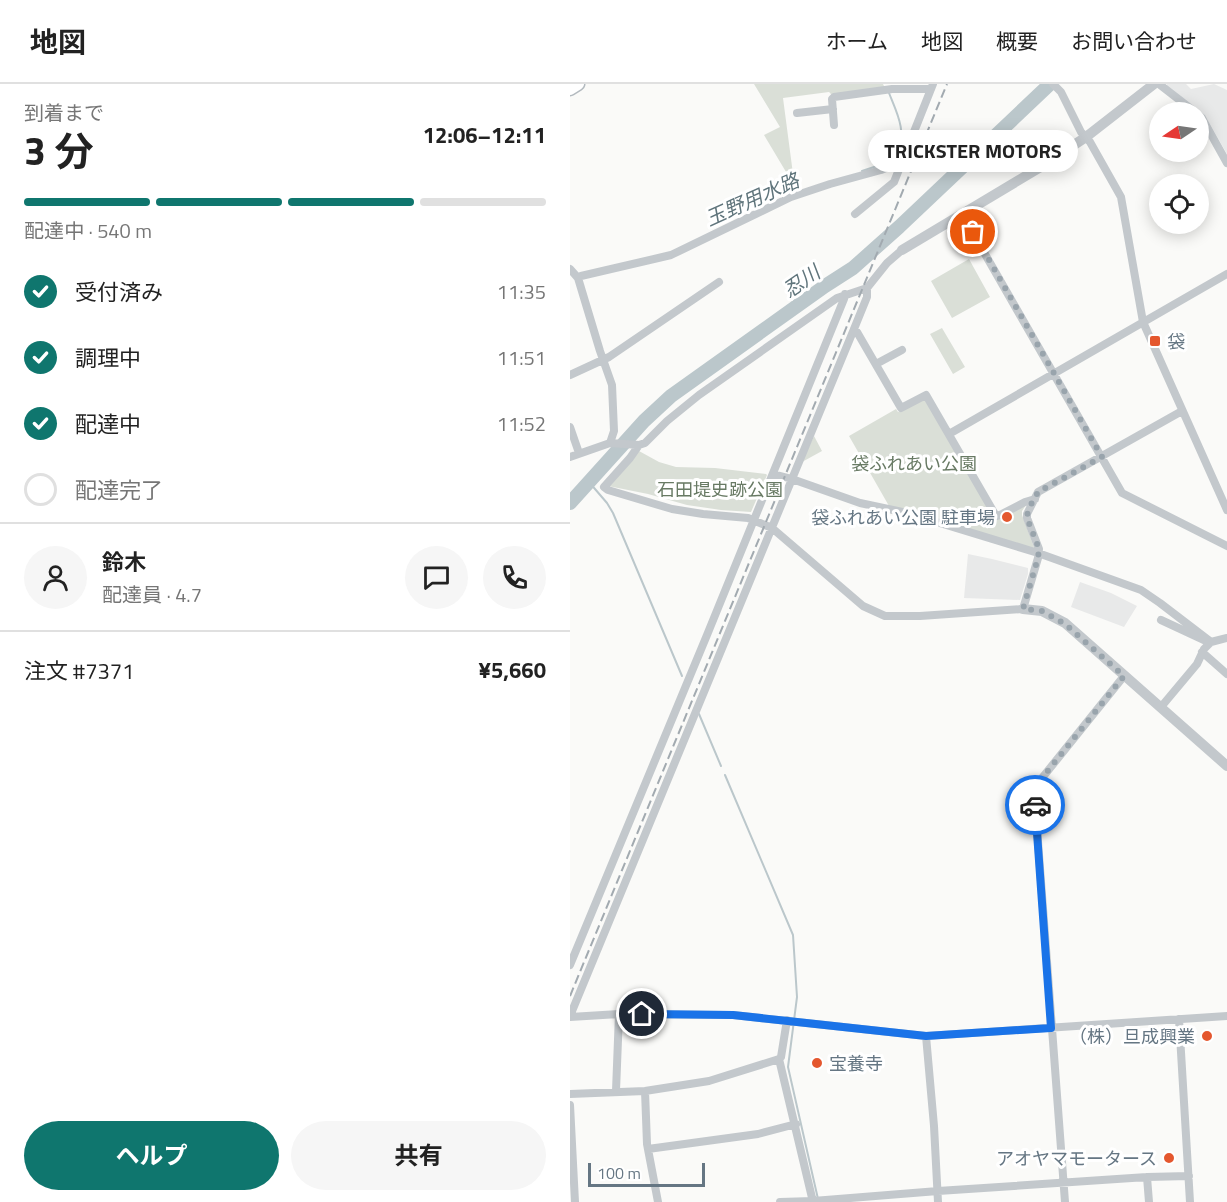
<!DOCTYPE html>
<html lang="ja">
<head>
<meta charset="utf-8">
<style>
  body { margin:0; font-family:"Titillium Web","Noto Sans JP",sans-serif; background:#f6f6f6; color:#222; height:100vh; display:flex; flex-direction:column; font-size:22px; white-space:nowrap }
  * { box-sizing:border-box; margin:0 }
  p { font-size:20px; color:#767676 }
  .icon { flex:none; width:33px; height:33px; fill:none; stroke:currentColor; stroke-width:2; stroke-linecap:round; stroke-linejoin:round }
  .map { position:relative; flex:1; overflow:hidden }
  .drawer { display:flex; flex-direction:column; background:#fff; width:570px }
  .drawer>* { flex:none }
  .needle { width:39px; rotate:257deg }
  .fabs { position:absolute; left:579px; top:18px; display:grid; gap:12px }
  .fabs a { display:grid; place-items:center; width:60px; height:60px; border-radius:50%; background:#fff; box-shadow:0 3px 15px #0003; font-size:30px }
  .scale { position:absolute; left:18px; bottom:15px; width:117px; box-sizing:border-box; padding-left:6px; border:3px solid #657683; border-top:0; font-size:16px; line-height:21px; white-space:nowrap; color:#657683; -webkit-text-stroke:4px #fff; paint-order:stroke }
  .pin { position:absolute; display:grid; place-items:center; width:51px; height:51px; color:#fff; margin:-26px; border:3px solid #fff; border-radius:50%; box-shadow:0 2px 6px #0007 }
  .courier { position:absolute; display:grid; place-items:center; width:60px; height:60px; margin:-30px; border:4px solid #1a73e8; border-radius:50%; background:#fff; color:#222; box-shadow:0 2px 8px #0007 }
  .bubble { position:absolute; height:42px; border-radius:21px; background:#fff; box-shadow:0 3px 15px #0003; font-size:20px; font-weight:700; line-height:42px; text-align:center }
  .headline em { font-style:normal; font-weight:700 }
  .headline div { display:flex; flex-direction:column-reverse }
  .headline { display:flex; align-items:center; justify-content:space-between; height:102px; padding:0 24px }
  h1 { font-size:39px; font-weight:700; line-height:45px }
  .bar { display:grid; grid-template-columns:repeat(4,1fr); gap:9px 6px; align-content:center; height:72px; padding:0 24px }
  .bar i { height:8px; border-radius:4px; background:#e0e0e0 }
  .bar .current { background:#0f766e }
  .bar p { grid-column:span 4 }
  .line { display:flex; align-items:center; gap:15px; padding:0 24px; border-top:2px solid #e0e0e0 }
  .line div { flex:1 }
  .round { display:grid; place-items:center; flex:none; width:63px; height:63px; border-radius:32px; background:#f6f6f6 }
  ol { padding:0 24px; list-style:none }
  li { display:flex; align-items:center; gap:18px; height:66px }
  li p { margin-inline-start:auto }
  li .icon { padding:6px; border-radius:50%; background:#0f766e; color:#fff; stroke-width:4 }
  li:last-child { color:#767676 }
  li i { width:33px; height:33px; border:3px solid #e0e0e0; border-radius:50% }
  .primary-button { display:flex; gap:12px; margin-top:auto; padding:12px 24px }
  .primary-button a { flex:1; height:69px; border-radius:36px; background:#0f766e; color:#fff; font-size:24px; font-weight:700; line-height:69px; text-align:center }
  .primary-button a+a { background:#f6f6f6; color:#222 }
  header { display:flex; align-items:center; gap:36px; box-sizing:border-box; height:84px; padding:0 30px; background:#fff; border-bottom:2px solid #e0e0e0 }
  header strong { font-size:28px }
  nav { display:flex; gap:33px; margin-inline-start:auto; font-size:21px }
  main { display:flex; flex:1; min-height:0 }
  .map>svg:first-child { display:block }
  .built { fill:#e8e9e9 }
  .green { fill:#dadfd7 }
  .lines { fill:none; stroke-linecap:round; stroke-linejoin:round }
  .stream { stroke:#bbc7cb; stroke-width:2 }
  .river { stroke:#bbc7cb; stroke-width:14 }
  .secondary-casing { stroke:#b3babf; stroke-width:15 }
  .minor { stroke:#c3c8cc; stroke-width:8 }
  .tertiary { stroke:#c3c8cc; stroke-width:10 }
  .secondary { stroke:#fff; stroke-width:12 }
  .rail { stroke:#a2aab0; stroke-width:2; stroke-dasharray:9 4.5; stroke-linecap:butt }
  .done { stroke:#99a4ac; stroke-width:6; stroke-dasharray:0 10.8 }
  .route { stroke:#1a73e8; stroke-width:8 }
  .poi-dot { fill:#e4572e; stroke:#fff; stroke-width:2 }
  .labels { text-anchor:middle; dominant-baseline:central; stroke-width:6; stroke-linejoin:round; paint-order:stroke }
  .poi-label { font-size:18px; fill:#657683; stroke:#fff; text-anchor:end }
  .park-label { font-size:18px; fill:#687a64; stroke:#fff }
  .water-label { font-size:20px; font-style:italic; fill:#60757c; stroke:#fff }
</style>
</head>
<body>
<header>
<strong>地図</strong>
<nav><a>ホーム</a><a>地図</a><a>概要</a><a>お問い合わせ</a></nav>
</header>
<main>
<section class="drawer">
<div class="headline"><div><h1>3 分</h1><p>到着まで</p></div><em>12:06–12:11</em></div>
<div class="bar"><i class="current"></i><i class="current"></i><i class="current"></i><i></i><p>配達中 · 540 m</p></div>
<ol>
<li><svg class="icon" aria-label="check" viewBox="0 0 24 24"><path d="M5 12l5 5 9-10"/></svg>受付済み<p>11:35</p></li>
<li><svg class="icon" aria-label="check" viewBox="0 0 24 24"><path d="M5 12l5 5 9-10"/></svg>調理中<p>11:51</p></li>
<li><svg class="icon" aria-label="check" viewBox="0 0 24 24"><path d="M5 12l5 5 9-10"/></svg>配達中<p>11:52</p></li>
<li><i></i>配達完了</li>
</ol>
<div class="line" style="height:108px"><a class="round"><svg class="icon" aria-label="person" viewBox="0 0 24 24"><circle cx="12" cy="8" r="4"/><path d="M4 21q1-7 8-7t8 7"/></svg></a><div><b>鈴木</b><p>配達員 · 4.7</p></div><a class="round"><svg class="icon" aria-label="chat" viewBox="0 0 24 24"><path d="M4 5h16v11H9l-5 4z"/></svg></a><a class="round"><svg class="icon" aria-label="phone" viewBox="0 0 24 24"><path d="M5 4h4l2 5-3 2q2 4 5 5l2-3 5 2v4C11 20 4 13 5 4z"/></svg></a></div>
<div class="line" style="height:78px"><div>注文 #7371</div><b>¥5,660</b></div>
<div class="primary-button"><a>ヘルプ</a><a>共有</a></div>
</section>
<div class="map">
<svg width="657" height="1118" viewBox="0 0 657 1118">
  <rect width="100%" height="100%" fill="#fafaf8"/>
  <path class="built" d="M597 0H616L621 5 644 0 657 6V70L636 33 597 2Z
    M398 470 422 475 458 484V490L450 516 394 514Z
    M510 498 541 509 567 522 554 543 501 523Z"/>
  <path class="green" d="M184 0H313L315 4 262 11 259 8 213 14 223 90 228 102 225 103 194 51 210 43Z
    M399 175 420 213 382 234 361 197Z
    M372 244 395 283 383 290 360 250Z
    M352 314 356 315 425 436 454 420 456 421 452 427V431L465 466 319 422 279 352 326 325 328 328Z
    M244 352 252 367 232 378Z
    M69 367 89 378 106 383 145 384 196 390 197 391 181 428 151 426 117 421 78 410 38 402Z"/>
  <g class="lines">
    <path class="stream" d="M319 9C327 29 338 49 326 70
      M292 87 316 79
      M19 398 37 419 43 429 112 592
      M129 630 151 682
      M155 691 223 851 227 913 218 983 248 1115"/>
    <path class="river" d="M0 419 74 337 101 312 255 202 283 184 329 143 480 0"/>
    <defs>
      <path id="secondary" d="M0 5 8 0"/>
    </defs>
    <use href="#secondary" class="secondary-casing"/>
    <path class="minor" d="M483 0 491 8 511 48 520 58 551 113 573 238 657 426
      M589 0 625 28
      M227 29 263 25
      M628 31 632 34 657 79
      M264 41 262 15 264 13 322 5H361
      M285 130 324 98 363 0
      M392 130 552 409 657 462
      M332 166 317 179 297 204 267 214 129 311 97 337 75 359 69 361 60 374 34 403 38 406 102 425 133 430 178 434 202 444 293 522 315 532H350L453 525 468 474 469 465 457 434V430L468 408 612 327
      M0 185 8 194 30 267 42 301 44 347 40 359
      M8 194 11 192 101 171 221 113 260 100 311 86 316 84 326 75 332 76
      M284 245 287 248 331 324 356 311 426 432 430 431 455 418 465 415
      M306 280 332 266
      M0 291 39 273 149 198
      M0 343 9 369
      M379 350 657 190
      M0 373 40 359 69 361
      M203 390 222 395 290 419 337 429 468 469 571 506 590 519 641 558
      M591 536 634 556
      M632 568 657 590
      M591 623 627 580 634 565 641 558 657 554
      M0 881 137 551 274 215 275 210
      M0 932 284 245 297 213V204
      M0 933 49 930 163 931 356 952 657 932
      M609 935 620 1118
      M356 952 364 1042 368 1118
      M209 975 243 1118
      M46 1007 49 930
      M75 1007 77 1060 88 1118
      M0 1010 75 1007 139 997 209 975 211 973 217 936
      M0 1021 5 1118
      M78 1065 188 1050 226 1040
      M577 1093 579 1118
      M210 1118 243 1117 368 1107 577 1093 619 1092
      M495 1118 464 704 554 592"/>
    <path class="tertiary" d="M332 166 469 84 516 53 584 0
      M453 525 472 527 495 539 657 682"/>
    <use href="#secondary" class="secondary"/>
    <path class="rail" d="M0 912 377 0"/>
  </g>
  <g class="lines">
    <path class="done" d="M403 148 532 373 468 408C464 416 457 425 457 434L469 465 468 474 453 525 472 527 495 540 554 592 464 704 465 721"/>
    <path class="route" d="M72 930 163 931 356 952 481 944 465 721"/>
  </g>
  <g class="poi-dot">
    <rect x="579" y="251" width="12" height="12" rx="3"/>
    <circle cx="437" cy="433" r="6"/>
    <circle cx="637" cy="952" r="6"/>
    <circle cx="247" cy="979" r="6"/>
    <circle cx="599" cy="1074" r="6"/>
  </g>
  <g class="labels">
    <g class="poi-label">
      <text x="597" y="257" text-anchor="start">袋</text>
      <text x="425" y="433">袋ふれあい公園 駐車場</text>
      <text x="625" y="952">（株）旦成興業</text>
      <text x="259" y="979" text-anchor="start">宝養寺</text>
      <text x="587" y="1074">アオヤマモータース</text>
    </g>
    <g class="park-label">
      <text x="344" y="379">袋ふれあい公園</text>
      <text x="150" y="405">石田堤史跡公園</text>
    </g>
    <g class="water-label">
      <text transform="translate(182 115) rotate(-24)">玉野用水路</text>
      <text transform="translate(231 197) rotate(-35)">忍川</text>
    </g>
  </g>
</svg>
<div class="fabs">
<a><svg class="needle" viewBox="-14 -14 28 28"><path d="M0-13l5 13h-10z" fill="#e53935"/><path d="M0 13l5-13h-10z" fill="#767676"/></svg></a>
<a><svg class="icon" aria-label="locate" viewBox="0 0 24 24"><circle cx="12" cy="12" r="6"/><path d="M12 2v4M12 18v4M2 12h4M18 12h4"/></svg></a>
</div>
<div class="scale">100 m</div>
<div class="pin" style="left:403px;top:148px;background:#ea580c"><svg class="icon" aria-label="bag" viewBox="0 0 24 24"><path d="M5 8h14l-1 12H6zM9 8a3 3 0 0 1 6 0"/></svg></div>
<div class="pin" style="left:72px;top:930px;background:#1f2937"><svg class="icon" aria-label="home" viewBox="0 0 24 24"><path d="M3 11l9-7 9 7M6 9v11h12V9"/></svg></div>
<div class="courier" style="left:465px;top:721px"><svg class="icon" aria-label="car" viewBox="0 0 24 24"><path d="M5 17H2v-5l4-1 3-4h7l3 4 3 1v5h-3M9 17h6M6 11h13"/><circle cx="7" cy="17" r="2"/><circle cx="17" cy="17" r="2"/></svg></div>
<div class="bubble" style="left:298px;top:46px;width:210px">TRICKSTER MOTORS</div>
</div>
</main>
</body>
</html>
